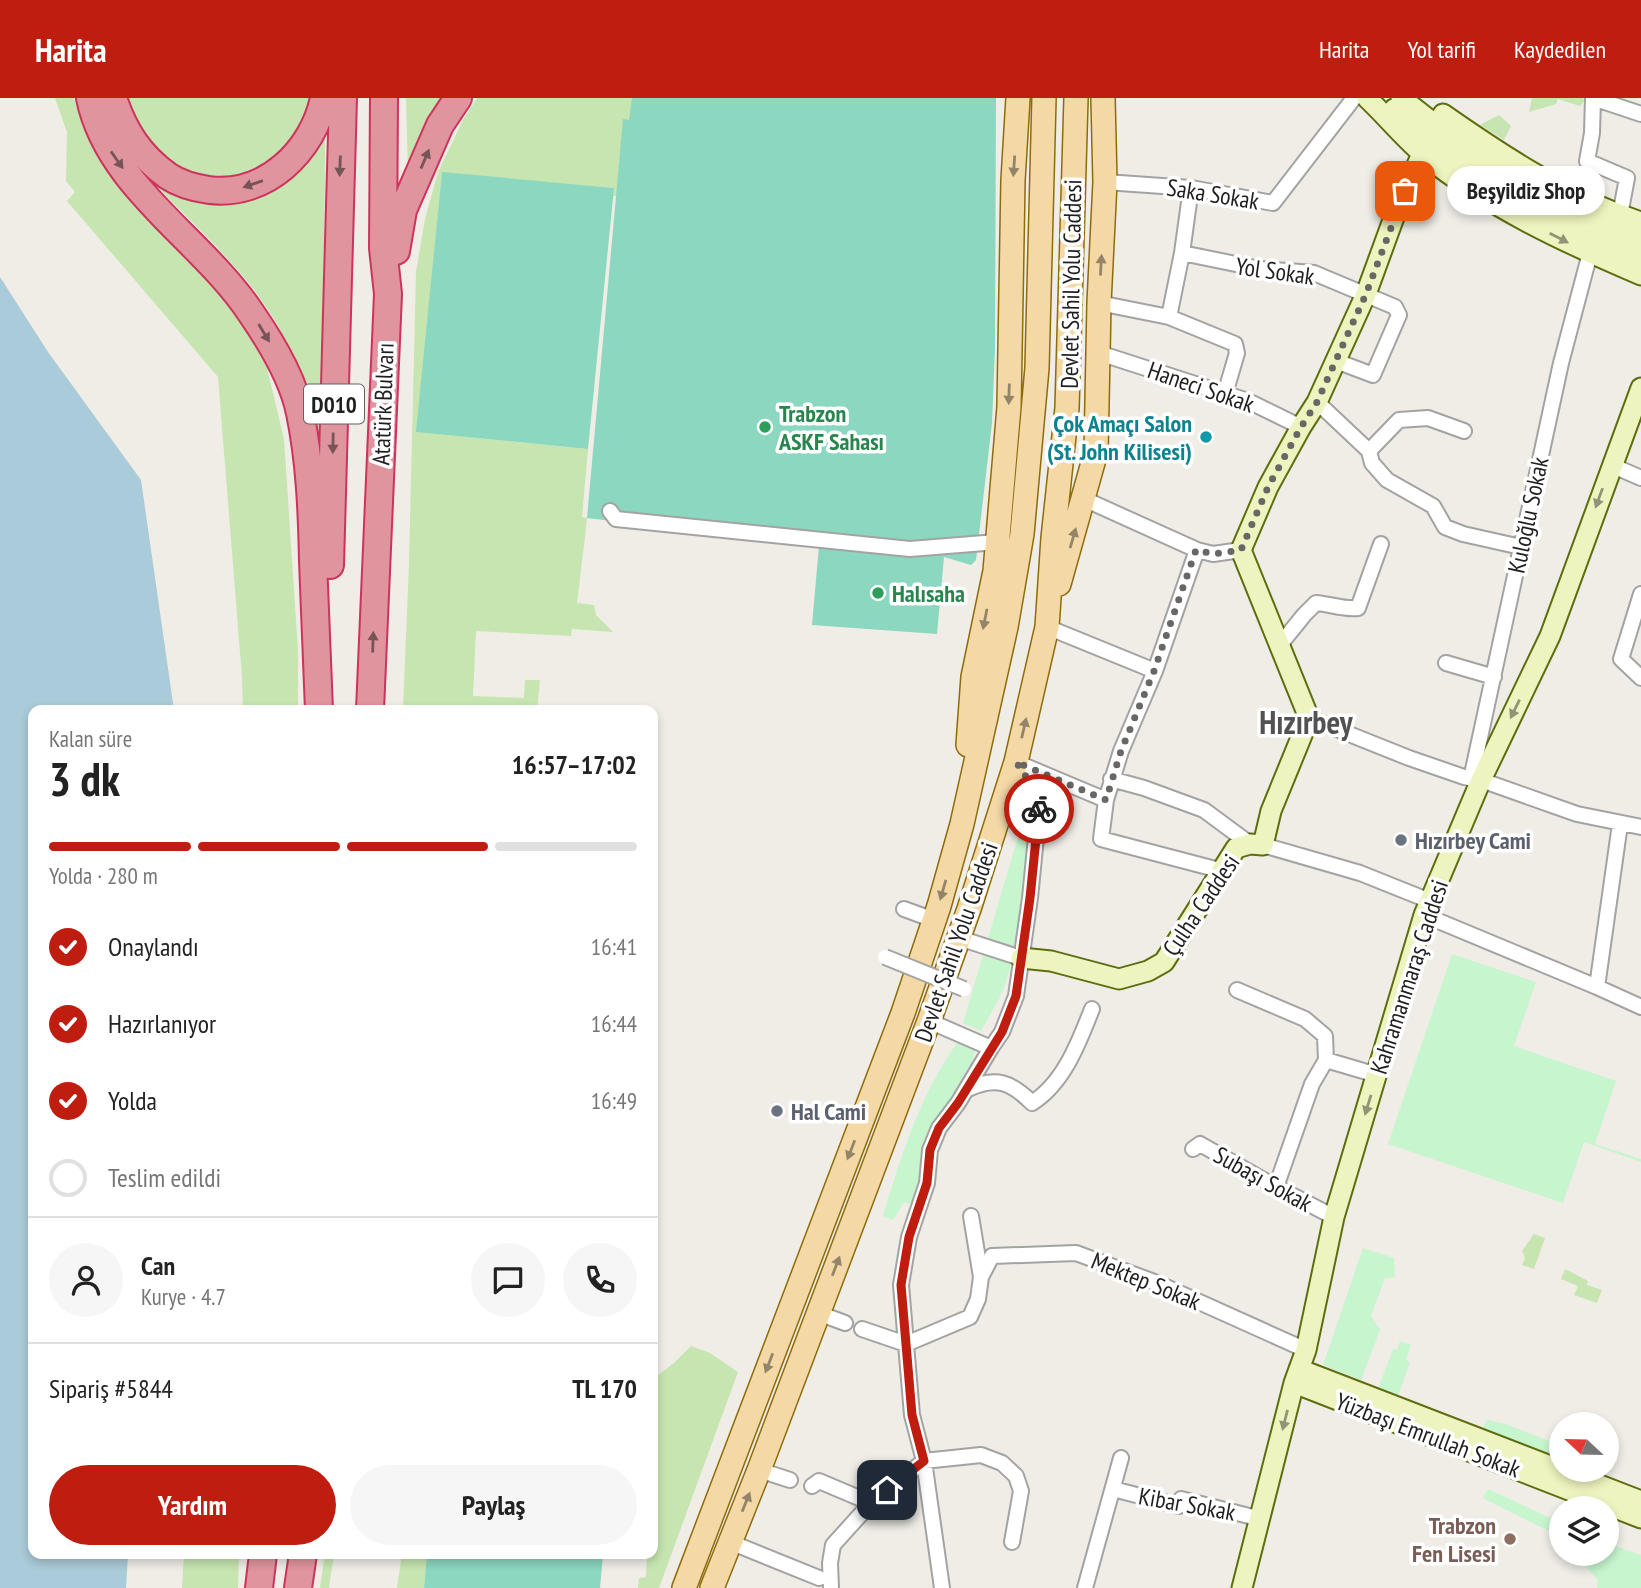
<!DOCTYPE html>
<html lang="tr">
<head>
<meta charset="utf-8">
<style>
  body { margin:0; font-family:"PT Sans Narrow",sans-serif; background:#f6f6f6; color:#222; height:100vh; display:flex; flex-direction:column; font-size:26px; white-space:nowrap }
  * { box-sizing:border-box; margin:0 }
  p { font-size:23px; color:#767676 }
  .icon { flex:none; width:38px; height:38px; fill:none; stroke:currentColor; stroke-width:2; stroke-linecap:round; stroke-linejoin:round }
  .map { position:relative; flex:1; overflow:hidden }
  .panel { position:absolute; left:28px; top:607px; width:630px; height:854px; display:flex; flex-direction:column; background:#fff; border-radius:14px; box-shadow:0 4px 10px #0003 }
  .panel>* { flex:none }
  .needle { width:46px; rotate:292deg }
  .controls { position:absolute; left:1549px; top:1314px; display:grid; gap:14px }
  .controls a { display:grid; place-items:center; width:70px; height:70px; border-radius:50%; background:#fff; box-shadow:0 4px 10px #0003; font-size:35px }
  .pin { position:absolute; display:grid; place-items:center; width:60px; height:60px; color:#fff; margin:-30px; border-radius:14px; box-shadow:0 4px 10px #0006 }
  .courier { position:absolute; display:grid; place-items:center; width:70px; height:70px; margin:-35px; border:5px solid #be1d10; border-radius:50%; background:#fff; color:#222; box-shadow:0 2px 9px #0007 }
  .bubble { position:absolute; height:49px; border-radius:24px; background:#fff; box-shadow:0 4px 10px #0003; font-size:23px; font-weight:800; line-height:49px; text-align:center }
  .head em { font-style:normal; font-weight:800 }
  .head div { display:flex; flex-direction:column-reverse }
  .head { display:flex; align-items:center; justify-content:space-between; height:119px; padding:0 21px }
  h1 { font-size:46px; font-weight:800; line-height:52px }
  .bar { display:grid; grid-template-columns:repeat(4,1fr); gap:10px 7px; align-content:center; height:84px; padding:0 21px }
  .bar i { height:9px; border-radius:5px; background:#e0e0e0 }
  .bar .active { background:#be1d10 }
  .bar p { grid-column:span 4 }
  .line { display:flex; align-items:center; gap:18px; padding:0 21px; border-top:2px solid #e0e0e0 }
  .line div { flex:1 }
  .round { display:grid; place-items:center; flex:none; width:74px; height:74px; border-radius:37px; background:#f6f6f6 }
  ol { padding:0 21px; list-style:none }
  li { display:flex; align-items:center; gap:21px; height:77px }
  li p { margin-inline-start:auto }
  li .icon { padding:7px; border-radius:50%; background:#be1d10; color:#fff; stroke-width:4 }
  li:last-child { color:#767676 }
  li i { width:38px; height:38px; border:4px solid #e0e0e0; border-radius:50% }
  .cta { display:flex; gap:14px; margin-top:auto; padding:14px 21px }
  .cta a { flex:1; height:80px; border-radius:42px; background:#be1d10; color:#fff; font-size:28px; font-weight:800; line-height:80px; text-align:center }
  .cta a+a { background:#f6f6f6; color:#222 }
  header { display:flex; align-items:center; gap:42px; box-sizing:border-box; height:98px; padding:0 35px; background:#be1d10; color:#fff }
  header strong { font-size:33px }
  nav { display:flex; gap:38px; margin-inline-start:auto; font-size:24px }
  .map>svg:first-child { display:block }
  .grass { fill:#c6e5b0 }
  .park { fill:#c7f5ce }
  .pitch { fill:#8bd7bf }
  .water { fill:#aacbd9 }
  .lines { fill:none; stroke-linecap:round; stroke-linejoin:round }
  .street-casing { stroke:#a3a3a3; stroke-width:18 }
  .secondary-casing { stroke:#5d6e0e; stroke-width:23 }
  .primary-casing { stroke:#8e6c0c; stroke-width:26 }
  .highway-casing { stroke:#cd335d; stroke-width:30 }
  .street { stroke:#fff; stroke-width:14 }
  .secondary { stroke:#eef4bf; stroke-width:19 }
  .primary { stroke:#f4d8a6; stroke-width:23 }
  .highway { stroke:#e0949d; stroke-width:26 }
  .street-bridge-casing { stroke:#a3a3a3; stroke-width:18; stroke-linecap:butt }
  .street-bridge { stroke:#fff; stroke-width:14 }
  .oneway { fill:#765458 }
  .oneway2 { fill:#948569 }
  .oneway3 { fill:#919477 }
  .done { stroke:#686765; stroke-width:7; stroke-dasharray:0 12.6 }
  .route { stroke:#be1d10; stroke-width:9 }
  .leisure-dot { fill:#2e9e5b; stroke:#fff; stroke-width:2.5 }
  .culture-dot { fill:#0f9aa8; stroke:#fff; stroke-width:2.5 }
  .worship-dot { fill:#6b7280; stroke:#fff; stroke-width:2.5 }
  .education-dot { fill:#8d6e63; stroke:#fff; stroke-width:2.5 }
  .labels { text-anchor:middle; dominant-baseline:central; stroke-width:7; stroke-linejoin:round; paint-order:stroke }
  .shield { fill:#fff; stroke:#626262; stroke-width:2 }
  .shield-label { font-size:23px; font-weight:bold; fill:#1f1f1f }
  .street-label { font-size:24px; fill:#1f1f1f; stroke:#fff }
  .leisure-label { font-size:24px; font-weight:bold; fill:#27864d; stroke:#fff; text-anchor:start }
  .culture-label { font-size:24px; font-weight:bold; fill:#0d838f; stroke:#fff; text-anchor:end }
  .worship-label { font-size:24px; font-weight:bold; fill:#5b616d; stroke:#fff; text-anchor:start }
  .education-label { font-size:24px; font-weight:bold; fill:#785e54; stroke:#fff; text-anchor:end }
  .district-label { font-size:32px; font-weight:bold; fill:#525252; stroke:#fff }
</style>
</head>
<body>
<header>
<strong>Harita</strong>
<nav><a>Harita</a><a>Yol tarifi</a><a>Kaydedilen</a></nav>
</header>
<div class="map">
<svg width="1641" height="1490" viewBox="0 0 1641 1490">
  <rect width="100%" height="100%" fill="#efede6"/>
  <path class="grass" d="M55 0H74L84 31 127 94 242 218 267 270 284 341 298 553V612H243L242 579 218 279 67 103 75 94 66 83 67 34Z
    M125 0H313C306 15 300 35 289 49 265 81 203 90 171 66 160 58 144 42 137 30 132 21 129 10 125 0Z
    M406 0H445L408 73Z
    M477 0H634L632 22H628L621 98H613L614 90 442 75 417 334 588 351 582 419 587 420 586 430 577 505 594 507 596 517 613 534 572 531 571 538 476 533 473 598 524 600 525 582H540L537 612H403L409 465 416 174 425 121 438 74 463 22Z
    M1532 0H1583L1584 3 1580 8 1558 1 1556 6 1529 14Z
    M1499 17 1511 28 1504 42 1480 27Z
    M325 35V75L321 376C310 335 303 292 289 252 267 190 193 127 148 79L167 91 204 102Z
    M1534 1136 1545 1140 1534 1171 1522 1167 1525 1160 1522 1153Z
    M1565 1171 1588 1183 1587 1187 1602 1192 1597 1205 1574 1197 1578 1188 1561 1181Z
    M691 1248 710 1255 738 1274 659 1490H638L639 1480 646 1479 647 1456H653V1281L674 1265Z
    M184 1456H239L238 1490H182Z
    M325 1456H334L329 1490H320Z
    M402 1456H427L424 1490H397Z"/>
  <path class="park" d="M1028 705 1031 707C1026 767 1025 832 1004 889 998 904 989 919 981 933L963 925Z
    M1452 856 1536 884 1514 948 1616 983 1595 1046 1641 1061V1064L1584 1044 1563 1105 1388 1046Z
    M957 945 975 953C963 1007 928 1054 915 1108L904 1104 893 1122 883 1118C901 1058 920 997 957 945Z
    M1363 1150 1394 1160 1395 1179 1385 1180 1371 1218 1380 1232 1361 1282 1323 1267Z
    M1400 1243 1411 1247 1406 1262 1410 1264 1398 1298 1378 1291 1393 1251 1397 1252Z
    M1487 1322 1506 1326 1554 1345 1559 1333 1561 1334V1357L1550 1356 1483 1330Z
    M1488 1391 1561 1425V1439L1483 1400Z
    M1607 1445 1641 1457V1490H1597L1598 1482 1587 1470V1465L1583 1456H1606Z"/>
  <path class="pitch" d="M632 0H996L995 250 992 325 976 462 971 467 944 459 937 536 812 527 819 448 587 420 623 21 629 22Z
    M442 74 614 90 588 351 416 334Z
    M427 1456H603L600 1490H424Z"/>
  <path class="water" d="M0 179 48 254 141 382 174 612H33V1456H128L126 1490H0Z"/>
  <g class="lines">
    <defs>
      <path id="street" d="M1593 0 1592 35 1587 63 1627 80 1620 117
        M1593 0 1641 16
        M1105 84 1191 90 1273 105 1354 0
        M1182 155 1260 171 1314 175 1395 209 1399 217 1373 277 1336 263
        M1099 205 1169 219 1235 246 1237 255 1225 296
        M1169 219 1182 155 1191 90
        M1099 255 1248 303 1301 329
        M1317 304 1369 353 1372 365 1387 382 1433 408 1445 429 1463 436 1521 449
        M1369 353 1399 322 1428 320 1464 333
        M1611 367 1641 380
        M1084 401 1197 452 1213 456 1241 452
        M610 413 616 421 910 451 997 444
        M1641 496 1621 561 1641 580
        M1047 529 1155 573
        M1279 548 1304 517 1316 505C1330 506 1345 512 1358 510L1381 446
        M1446 565 1494 579
        M1309 620 1409 660 1464 679 1481 682 1577 716 1641 729
        M1018 665 1106 702 1101 741 1223 773
        M1111 681 1144 690 1204 712 1250 746
        M1471 681 1561 265 1590 155
        M1106 702 1121 653 1155 573 1197 452
        M1263 747 1360 775 1430 803
        M904 811 934 822
        M1424 817 1597 889 1641 909
        M959 840 1021 860
        M1597 889 1620 726
        M1237 892 1305 921 1325 938 1326 962 1377 977
        M929 923 991 950 1002 934 1016 898 1030 800 1040 699 1016 664
        M968 991C996 978 1011 984 1032 1005 1064 985 1079 944 1092 911
        M1193 1051 1200 1046 1276 1089 1334 1119
        M1276 1089 1312 986 1326 962
        M971 1118 981 1179
        M818 1215 845 1225
        M862 1231 906 1246 970 1219 978 1201 981 1179 992 1158 1076 1155 1157 1185 1306 1252
        M759 1372 790 1382
        M812 1388 819 1383 871 1405
        M1113 1391 1179 1408 1181 1401 1261 1421
        M730 1444 819 1480
        M831 1490 830 1465 833 1447 871 1405 924 1363 981 1357 1002 1365 1016 1378 1021 1393 1012 1444
        M942 1490 924 1363 912 1317 901 1187 909 1139 927 1085 930 1052 939 1030 958 1005 991 950
        M1085 1490 1121 1360"/>
      <path id="secondary" d="M1367 0C1386 18 1404 40 1424 57 1488 109 1566 145 1641 177
        M1401 0C1425 18 1449 38 1474 55 1525 91 1583 120 1641 142
        M1394 11C1437 47 1483 81 1532 108 1567 127 1604 142 1641 158
        M1443 16C1506 60 1567 100 1641 124
        M1021 860 1051 863 1119 881 1148 873 1164 864 1236 750 1250 746 1263 747 1271 713 1309 620 1241 452 1268 389 1301 329 1317 304 1366 196 1397 111 1422 56
        M1299 1271 1641 1403
        M1294 1285 1641 1420
        M1242 1490 1294 1285 1306 1252 1334 1119 1424 817 1481 682 1550 538 1641 290"/>
      <path id="primary" d="M1059 486 1096 354 1099 205 1105 84 1103 0
        M968 647 973 579 995 473 1009 309 1013 82 1018 0
        M684 1490 903 915 939 808 962 726 1006 529 1022 436 1037 270 1044 0
        M712 1490 759 1372 929 923 969 811 1016 664 1047 529 1053 440 1067 310 1076 0"/>
      <path id="highway" d="M90 0C108 89 203 142 251 215 271 244 293 280 300 315 310 363 312 414 313 463 315 513 317 563 319 612
        M113 0C124 33 139 57 168 78 180 86 195 90 209 92 266 99 313 53 324 0
        M396 153 403 112 440 27 458 0
        M330 467 343 0
        M370 612 388 196 383 150 384 0
        M259 1490 263 1456
        M298 1490 303 1456"/>
    </defs>
    <use href="#street" class="street-casing"/>
    <use href="#secondary" class="secondary-casing"/>
    <use href="#primary" class="primary-casing"/>
    <use href="#highway" class="highway-casing"/>
    <use href="#street" class="street"/>
    <use href="#secondary" class="secondary"/>
    <use href="#primary" class="primary"/>
    <use href="#highway" class="highway"/>
    <defs>
      <path id="street-bridge" d="M885 859 964 891"/>
    </defs>
    <use href="#street-bridge" class="street-bridge-casing"/>
    <use href="#street-bridge" class="street-bridge"/>
  </g>
  <defs><path id="oneway-solid" d="M-6-.8H1V-3.2L6.5 0L1 3.2V.8H-6Z" transform="scale(1.75)"/></defs>
  <g class="oneway">
    <use href="#oneway-solid" transform="translate(425 61) rotate(-67)"/>
    <use href="#oneway-solid" transform="translate(117 62) rotate(55)"/>
    <use href="#oneway-solid" transform="translate(340 68) rotate(92)"/>
    <use href="#oneway-solid" transform="translate(253 86) rotate(161)"/>
    <use href="#oneway-solid" transform="translate(264 235) rotate(59)"/>
    <use href="#oneway-solid" transform="translate(333 345) rotate(91)"/>
    <use href="#oneway-solid" transform="translate(373 544) rotate(-88)"/>
  </g>
  <g class="oneway2">
    <use href="#oneway-solid" transform="translate(1014 68) rotate(94)"/>
    <use href="#oneway-solid" transform="translate(1101 167) rotate(-87)"/>
    <use href="#oneway-solid" transform="translate(1009 296) rotate(92)"/>
    <use href="#oneway-solid" transform="translate(1073 440) rotate(-74)"/>
    <use href="#oneway-solid" transform="translate(985 521) rotate(101)"/>
    <use href="#oneway-solid" transform="translate(1024 630) rotate(-77)"/>
    <use href="#oneway-solid" transform="translate(943 792) rotate(106)"/>
    <use href="#oneway-solid" transform="translate(851 1052) rotate(111)"/>
    <use href="#oneway-solid" transform="translate(836 1168) rotate(-69)"/>
    <use href="#oneway-solid" transform="translate(769 1265) rotate(111)"/>
    <use href="#oneway-solid" transform="translate(746 1404) rotate(-68)"/>
  </g>
  <g class="oneway3">
    <use href="#oneway-solid" transform="translate(1559 140) rotate(27)"/>
    <use href="#oneway-solid" transform="translate(1599 400) rotate(110)"/>
    <use href="#oneway-solid" transform="translate(1515 611) rotate(116)"/>
    <use href="#oneway-solid" transform="translate(1368 1007) rotate(107)"/>
    <use href="#oneway-solid" transform="translate(1285 1322) rotate(104)"/>
  </g>
  <g class="lines">
    <path class="done" d="M1039 711 1040 699 1016 664 1106 702 1121 653 1154 573 1196 452 1213 456 1241 452 1268 389 1301 329 1317 304 1366 196 1405 93"/>
    <path class="route" d="M887 1392 924 1363 912 1317 901 1187 909 1139 927 1085 930 1052 939 1030 958 1005 1002 934 1016 898 1030 800 1039 711"/>
  </g>
  <g class="leisure-dot">
    <circle cx="765" cy="329" r="7"/>
    <circle cx="878" cy="495" r="7"/>
  </g>
  <circle class="culture-dot" cx="1206" cy="339" r="7"/>
  <g class="worship-dot">
    <circle cx="1401" cy="742" r="7"/>
    <circle cx="777" cy="1013" r="7"/>
  </g>
  <circle class="education-dot" cx="1510" cy="1441" r="7"/>
  <g class="labels">
    <rect class="shield" x="304" y="286.5" width="60" height="39" rx="5"/>
    <g class="shield-label">
      <text x="334" y="306">D010</text>
    </g>
    <g class="street-label">
      <text transform="translate(1213 96) rotate(9)">Saka Sokak</text>
      <text transform="translate(1275 173) rotate(8)">Yol Sokak</text>
      <text transform="translate(1071 186) rotate(-89)">Devlet Sahil Yolu Caddesi</text>
      <text transform="translate(1201 289) rotate(19)">Haneci Sokak</text>
      <text transform="translate(383 306) rotate(-88)">Atatürk Bulvarı</text>
      <text transform="translate(1528 417) rotate(-78)">Kuloğlu Sokak</text>
      <text transform="translate(1201 807) rotate(-56)">Çulha Caddesi</text>
      <text transform="translate(956 844) rotate(-71)">Devlet Sahil Yolu Caddesi</text>
      <text transform="translate(1409 879) rotate(-72)">Kahramanmaraş Caddesi</text>
      <text transform="translate(1263 1081) rotate(29)">Subaşı Sokak</text>
      <text transform="translate(1146 1183) rotate(22)">Mektep Sokak</text>
      <text transform="translate(1428 1337) rotate(21)">Yüzbaşı Emrullah Sokak</text>
      <text transform="translate(1187 1406) rotate(10)">Kibar Sokak</text>
    </g>
    <g class="leisure-label">
      <text x="779" y="315">Trabzon<tspan x="779" dy="28">ASKF Sahası</tspan></text>
      <text x="892" y="495">Halısaha</text>
    </g>
    <g class="culture-label">
      <text x="1192" y="325">Çok Amaçı Salon<tspan x="1192" dy="28">(St. John Kilisesi)</tspan></text>
    </g>
    <g class="worship-label">
      <text x="1415" y="742">Hızırbey Cami</text>
      <text x="791" y="1013">Hal Cami</text>
    </g>
    <g class="education-label">
      <text x="1496" y="1427">Trabzon<tspan x="1496" dy="28">Fen Lisesi</tspan></text>
    </g>
    <g class="district-label">
      <text x="1306" y="624">Hızırbey</text>
    </g>
  </g>
</svg>
<div class="controls">
<a><svg class="needle" viewBox="-14 -14 28 28"><path d="M0-13l5 13h-10z" fill="#e53935"/><path d="M0 13l5-13h-10z" fill="#767676"/></svg></a>
<a><svg class="icon" aria-label="layers" viewBox="0 0 24 24"><path d="M12 4l9 5-9 5-9-5zM3 14l9 5 9-5"/></svg></a>
</div>
<div class="pin" style="left:1405px;top:93px;background:#ea580c"><svg class="icon" aria-label="bag" viewBox="0 0 24 24"><path d="M5 8h14l-1 12H6zM9 8a3 3 0 0 1 6 0"/></svg></div>
<div class="pin" style="left:887px;top:1392px;background:#1f2937"><svg class="icon" aria-label="home" viewBox="0 0 24 24"><path d="M3 11l9-7 9 7M6 9v11h12V9"/></svg></div>
<div class="courier" style="left:1039px;top:711px"><svg class="icon" aria-label="bike" viewBox="0 0 24 24"><circle cx="6" cy="16" r="4"/><circle cx="18" cy="16" r="4"/><path d="M6 16l4-8h5l3 8M10 8l3 8H6M13 5h3"/></svg></div>
<div class="bubble" style="left:1447px;top:68px;width:158px">Beşyildiz Shop</div>
<section class="panel">
<div class="head"><div><h1>3 dk</h1><p>Kalan süre</p></div><em>16:57–17:02</em></div>
<div class="bar"><i class="active"></i><i class="active"></i><i class="active"></i><i></i><p>Yolda · 280 m</p></div>
<ol>
<li><svg class="icon" aria-label="check" viewBox="0 0 24 24"><path d="M5 12l5 5 9-10"/></svg>Onaylandı<p>16:41</p></li>
<li><svg class="icon" aria-label="check" viewBox="0 0 24 24"><path d="M5 12l5 5 9-10"/></svg>Hazırlanıyor<p>16:44</p></li>
<li><svg class="icon" aria-label="check" viewBox="0 0 24 24"><path d="M5 12l5 5 9-10"/></svg>Yolda<p>16:49</p></li>
<li><i></i>Teslim edildi</li>
</ol>
<div class="line" style="height:126px"><a class="round"><svg class="icon" aria-label="person" viewBox="0 0 24 24"><circle cx="12" cy="8" r="4"/><path d="M4 21q1-7 8-7t8 7"/></svg></a><div><b>Can</b><p>Kurye · 4.7</p></div><a class="round"><svg class="icon" aria-label="chat" viewBox="0 0 24 24"><path d="M4 5h16v11H9l-5 4z"/></svg></a><a class="round"><svg class="icon" aria-label="phone" viewBox="0 0 24 24"><path d="M5 4h4l2 5-3 2q2 4 5 5l2-3 5 2v4C11 20 4 13 5 4z"/></svg></a></div>
<div class="line" style="height:91px"><div>Sipariş #5844</div><b>TL 170</b></div>
<div class="cta"><a>Yardım</a><a>Paylaş</a></div>
</section>
</div>
</body>
</html>
